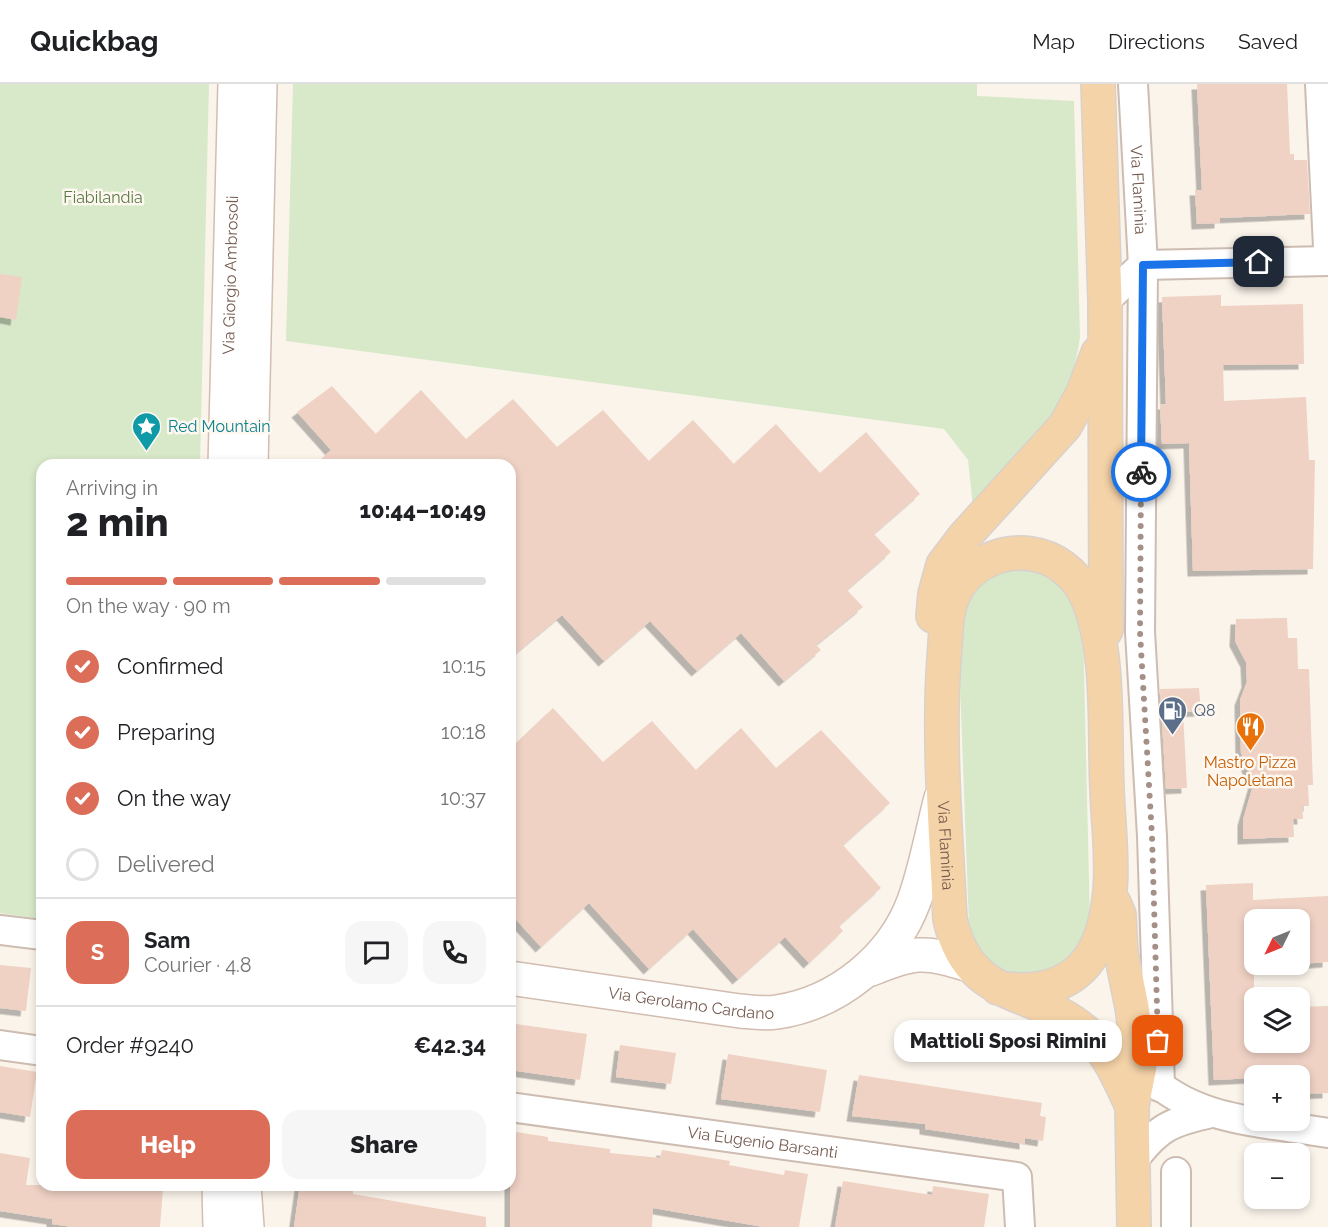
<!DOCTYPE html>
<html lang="en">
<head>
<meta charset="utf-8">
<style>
  body { margin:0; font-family:Raleway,sans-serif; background:#f6f6f6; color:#202124; height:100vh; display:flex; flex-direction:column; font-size:22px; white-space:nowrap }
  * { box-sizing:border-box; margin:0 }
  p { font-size:20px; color:#757577 }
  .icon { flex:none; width:33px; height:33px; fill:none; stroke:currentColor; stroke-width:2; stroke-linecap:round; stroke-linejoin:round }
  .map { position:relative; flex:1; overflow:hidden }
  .drawer { position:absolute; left:36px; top:375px; width:480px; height:732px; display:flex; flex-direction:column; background:#fff; border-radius:18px; box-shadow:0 3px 9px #0003 }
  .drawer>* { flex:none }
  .needle { width:39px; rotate:227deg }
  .fabs { position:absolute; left:1244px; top:825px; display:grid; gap:12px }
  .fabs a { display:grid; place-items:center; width:66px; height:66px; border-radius:12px; background:#fff; box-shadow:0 3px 9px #0003; font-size:30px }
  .pin { position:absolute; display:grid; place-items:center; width:51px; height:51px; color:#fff; margin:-26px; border-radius:12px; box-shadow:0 3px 9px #0006 }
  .courier { position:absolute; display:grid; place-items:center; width:60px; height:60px; margin:-30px; border:4px solid #1a73e8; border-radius:50%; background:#fff; color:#222; box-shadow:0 2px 8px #0007 }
  .bubble { position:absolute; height:42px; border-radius:18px; background:#fff; box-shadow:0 3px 9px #0003; font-size:20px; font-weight:800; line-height:42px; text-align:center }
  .headline em { font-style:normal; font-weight:800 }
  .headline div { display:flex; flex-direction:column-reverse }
  .headline { display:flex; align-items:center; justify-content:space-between; height:102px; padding:0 30px }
  h1 { font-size:39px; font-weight:800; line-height:45px }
  .bar { display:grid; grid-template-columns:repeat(4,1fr); gap:9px 6px; align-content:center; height:72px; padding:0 30px }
  .bar i { height:8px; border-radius:4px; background:#e0e0e0 }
  .bar .current { background:#dc6e59 }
  .bar p { grid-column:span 4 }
  .line { display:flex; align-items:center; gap:15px; padding:0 30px; border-top:2px solid #e0e0e0 }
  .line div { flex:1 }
  .round { display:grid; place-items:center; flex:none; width:63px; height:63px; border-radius:18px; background:#f6f6f6 }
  ol { padding:0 30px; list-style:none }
  li { display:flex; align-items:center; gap:18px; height:66px }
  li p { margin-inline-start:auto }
  li .icon { padding:6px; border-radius:50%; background:#dc6e59; color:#fff; stroke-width:4 }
  li:last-child { color:#757577 }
  li i { width:33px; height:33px; border:3px solid #e0e0e0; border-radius:50% }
  .primary-button { display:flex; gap:12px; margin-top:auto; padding:12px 30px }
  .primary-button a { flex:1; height:69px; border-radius:18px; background:#dc6e59; color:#fff; font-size:24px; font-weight:800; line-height:69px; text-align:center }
  .primary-button a+a { background:#f6f6f6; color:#202124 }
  header { display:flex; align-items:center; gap:36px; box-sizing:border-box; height:84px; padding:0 30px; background:#fff; border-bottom:2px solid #e0e0e0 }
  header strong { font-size:28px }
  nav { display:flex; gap:33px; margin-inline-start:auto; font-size:21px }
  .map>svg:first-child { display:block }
  .green { fill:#d8e9c9 }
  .building { fill:#efd2c4; filter:url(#shadow) }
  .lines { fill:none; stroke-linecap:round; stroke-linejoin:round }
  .street-casing { stroke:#cdbcb1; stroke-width:32 }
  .secondary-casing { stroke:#d2bdb1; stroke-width:36 }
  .primary-casing { stroke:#d8d1ce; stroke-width:36 }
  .street { stroke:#fff; stroke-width:28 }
  .secondary { stroke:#fff; stroke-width:33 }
  .primary { stroke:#f5d3a8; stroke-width:33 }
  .done { stroke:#a49086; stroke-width:6; stroke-dasharray:0 10.8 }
  .route { stroke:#1a73e8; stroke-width:8 }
  .labels { text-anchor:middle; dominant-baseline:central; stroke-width:5; stroke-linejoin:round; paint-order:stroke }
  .street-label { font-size:16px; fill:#755a4f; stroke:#fef8f1 }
  .park-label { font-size:16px; fill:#5a7a47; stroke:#fef8f1 }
  .culture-label { font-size:16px; fill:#0d838f; stroke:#fef8f1; text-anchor:start }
  .service-label { font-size:16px; fill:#4e5e75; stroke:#fef8f1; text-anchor:start }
  .food-label { font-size:16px; fill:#c56008; stroke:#fef8f1 }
</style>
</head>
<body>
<header>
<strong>Quickbag</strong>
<nav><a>Map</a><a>Directions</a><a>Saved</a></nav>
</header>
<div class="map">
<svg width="1328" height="1143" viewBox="0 0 1328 1143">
  <defs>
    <filter id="shadow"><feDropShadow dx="-5.5" dy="5.5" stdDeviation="0" flood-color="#0004"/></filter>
  </defs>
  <rect width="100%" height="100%" fill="#fbf4eb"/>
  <path class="green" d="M0 0H209L200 381H42V835L0 829Z
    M293 0H977V12L1074 17 1080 253C1069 335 1026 366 973 423L968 376 944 345 286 257Z
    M1003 484 1041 485 1065 503 1083 541 1090 839 1070 878 1042 893 1003 889 981 870 969 843 958 546 974 503Z"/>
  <path class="building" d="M1197 0H1287L1290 70H1294V76H1307L1310 130 1220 134V139L1197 140 1195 106H1202Z
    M0 190 22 193 16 236 0 233Z
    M1221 211V222L1303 220 1304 280 1223 281 1224 317 1306 313 1309 376H1315L1313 485 1193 487 1189 359 1162 360 1160 320H1166L1162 213Z
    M332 302 376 350 421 306 466 355 513 315 557 363 603 326 649 377 693 336 734 380 776 340 820 389 866 348 920 410 874 450 891 468 847 506 863 523 816 561 821 566 784 597 741 549 697 587 650 537 604 577 562 531 510 574V381H315L331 366 297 328Z
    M1287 534 1288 554H1297L1298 585H1309L1313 701H1308L1309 722H1302L1303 735H1293L1294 753 1243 755V736L1254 698 1241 669 1240 616 1247 598 1246 578 1235 557 1236 535Z
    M1199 604 1201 627 1183 628 1187 704 1166 705 1160 605Z
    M553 624 603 678 652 637 696 686 741 644 776 684 821 646 890 719 843 761 881 804 839 842 843 847 809 879 785 853 738 895 693 845 649 885 589 819 541 863 510 829V665Z
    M1253 799V816L1328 812V878L1299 880V836H1254V958H1299V923L1328 922V1009L1299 1010V992H1254V994L1214 996 1206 801Z
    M0 881 31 884 26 927 0 924Z
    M516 940 587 950 580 996 510 986Z
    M620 961 676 969 671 1000 616 993Z
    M728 970 827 986 820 1028 721 1015Z
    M0 982 37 988 30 1033 0 1028Z
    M859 991 1042 1019 1040 1032 1046 1033 1043 1057 1025 1054V1060L925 1045V1040L852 1032Z
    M510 1047 548 1053V1057L610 1065V1069L660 1074 662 1066 730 1077 729 1081 784 1091 785 1086 808 1090 799 1143H764L653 1124 652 1143H510Z
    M0 1069 30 1074 26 1101H157L156 1104 163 1105 160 1143H73L52 1140V1135L0 1127Z
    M843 1097 932 1111 933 1102 989 1110 984 1143H835Z
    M300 1101 353 1107V1110L486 1133V1143H294Z"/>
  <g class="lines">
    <defs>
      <g id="street">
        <path id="s1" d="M1133 0 1143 181 1140 548 1152 752 1160 1003"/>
        <path d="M1320 0 1328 163"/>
        <path d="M1105 217 1143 181 1328 177"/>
        <path d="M0 846 42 851"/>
        <path d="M0 961 42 967"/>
        <path d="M1146 989C1193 1038 1265 1038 1328 1049"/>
        <path id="s2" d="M510 1023 1017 1093 1020 1143"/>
        <path d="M1133 1077C1158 1043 1171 1038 1211 1029"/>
        <path d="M1176 1088V1143"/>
      </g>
      <g id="secondary">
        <path id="s3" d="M225 381 235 0"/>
        <path d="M251 381 260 0"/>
        <path d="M871 885C915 868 923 866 969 881"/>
        <path id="s4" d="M510 894 740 927C752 928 765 930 777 928 838 919 893 874 914 817 926 784 932 748 941 714"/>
        <path d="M219 1101 220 1143"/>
        <path d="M244 1101 247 1143"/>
      </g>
      <g id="primary">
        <path d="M1098 0 1105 217 1106 546"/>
        <path d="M933 532 935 510 943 481 965 452 1065 342 1083 309 1098 269"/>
        <path d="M1114 819 1119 831 1121 869 1132 923 1140 982 1132 1022 1134 1143"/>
        <path id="s5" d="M998 904C1031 909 1068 905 1089 875 1102 857 1108 829 1110 806 1113 773 1108 738 1107 705 1104 647 1111 561 1085 509 1075 489 1054 473 1032 470 1001 465 966 481 953 512 945 531 946 554 944 574 938 660 946 749 950 835 969 922 1037 902 1089 951 1110 971 1120 997 1132 1022"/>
      </g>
    </defs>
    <use href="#street" class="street-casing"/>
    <use href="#secondary" class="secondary-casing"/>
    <use href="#primary" class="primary-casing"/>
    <use href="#street" class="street"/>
    <use href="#secondary" class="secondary"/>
    <use href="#primary" class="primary"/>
  </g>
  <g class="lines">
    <path class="done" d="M1141 388 1140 548 1152 752 1158 957"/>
    <path class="route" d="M1141 388 1143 181 1259 178"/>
  </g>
  <defs>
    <symbol id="sight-pin" viewBox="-11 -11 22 30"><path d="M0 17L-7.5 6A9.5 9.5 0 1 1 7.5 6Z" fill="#0f9aa8" stroke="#fef8f1"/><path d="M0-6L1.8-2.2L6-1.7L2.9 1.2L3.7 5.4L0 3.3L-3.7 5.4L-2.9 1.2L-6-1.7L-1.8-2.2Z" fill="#fff"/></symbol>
    <symbol id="fuel-pin" viewBox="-11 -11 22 30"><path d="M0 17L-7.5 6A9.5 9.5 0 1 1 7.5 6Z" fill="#5c6f8a" stroke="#fef8f1"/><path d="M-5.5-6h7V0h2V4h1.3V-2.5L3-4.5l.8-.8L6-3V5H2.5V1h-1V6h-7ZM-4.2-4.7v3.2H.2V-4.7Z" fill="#fff"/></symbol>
    <symbol id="restaurant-pin" viewBox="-11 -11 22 30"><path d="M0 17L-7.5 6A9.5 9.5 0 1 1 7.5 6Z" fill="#e8710a" stroke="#fef8f1"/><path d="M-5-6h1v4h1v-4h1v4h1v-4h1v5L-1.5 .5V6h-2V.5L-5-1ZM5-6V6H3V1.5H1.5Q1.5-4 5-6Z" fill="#fff"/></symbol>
  </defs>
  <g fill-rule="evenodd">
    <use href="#sight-pin" x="130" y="326" width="33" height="45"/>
    <use href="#fuel-pin" x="1156" y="610" width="33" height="45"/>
    <use href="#restaurant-pin" x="1234" y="626" width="33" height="45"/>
  </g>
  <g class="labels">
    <g class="street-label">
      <text stroke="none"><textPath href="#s1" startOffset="106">Via Flaminia</textPath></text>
      <text stroke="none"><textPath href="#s3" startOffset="190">Via Giorgio Ambrosoli</textPath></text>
      <text stroke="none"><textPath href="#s5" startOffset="888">Via Flaminia</textPath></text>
      <text stroke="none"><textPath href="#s4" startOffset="183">Via Gerolamo Cardano</textPath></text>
      <text stroke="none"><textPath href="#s2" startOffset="255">Via Eugenio Barsanti</textPath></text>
    </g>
    <g class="park-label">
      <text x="103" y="113">Fiabilandia</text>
    </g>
    <g class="culture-label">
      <text x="168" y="342">Red Mountain</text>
    </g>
    <g class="service-label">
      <text x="1194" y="626">Q8</text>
    </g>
    <g class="food-label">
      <text x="1250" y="678">Mastro Pizza<tspan x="1250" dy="18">Napoletana</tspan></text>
    </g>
  </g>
</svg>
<div class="fabs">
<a><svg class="needle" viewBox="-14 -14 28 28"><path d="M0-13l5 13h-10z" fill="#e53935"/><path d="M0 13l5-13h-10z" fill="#757577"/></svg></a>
<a><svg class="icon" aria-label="layers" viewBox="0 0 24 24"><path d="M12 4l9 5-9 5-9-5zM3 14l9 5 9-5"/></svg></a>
<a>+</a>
<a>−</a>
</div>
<div class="pin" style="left:1158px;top:957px;background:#ea580c"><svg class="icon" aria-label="bag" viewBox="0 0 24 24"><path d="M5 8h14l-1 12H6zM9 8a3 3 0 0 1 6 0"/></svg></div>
<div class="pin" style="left:1259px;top:178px;background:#1f2937"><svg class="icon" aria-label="home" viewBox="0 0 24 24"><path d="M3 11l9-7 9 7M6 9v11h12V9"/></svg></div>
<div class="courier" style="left:1141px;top:388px"><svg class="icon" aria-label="bike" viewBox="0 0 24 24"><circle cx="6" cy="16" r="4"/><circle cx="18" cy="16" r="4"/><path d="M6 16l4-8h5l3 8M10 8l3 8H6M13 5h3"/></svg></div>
<div class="bubble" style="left:894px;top:936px;width:228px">Mattioli Sposi Rimini</div>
<section class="drawer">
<div class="headline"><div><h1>2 min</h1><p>Arriving in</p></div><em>10:44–10:49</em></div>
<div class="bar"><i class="current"></i><i class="current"></i><i class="current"></i><i></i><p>On the way · 90 m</p></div>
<ol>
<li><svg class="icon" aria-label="check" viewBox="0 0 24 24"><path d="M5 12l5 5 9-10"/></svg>Confirmed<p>10:15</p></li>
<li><svg class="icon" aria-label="check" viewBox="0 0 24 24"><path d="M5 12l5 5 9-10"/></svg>Preparing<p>10:18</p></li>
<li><svg class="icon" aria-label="check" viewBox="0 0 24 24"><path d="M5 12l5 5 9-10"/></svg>On the way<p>10:37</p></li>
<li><i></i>Delivered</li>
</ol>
<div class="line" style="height:108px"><b class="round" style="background:#dc6e59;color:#fff">S</b><div><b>Sam</b><p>Courier · 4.8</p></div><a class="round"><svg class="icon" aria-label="chat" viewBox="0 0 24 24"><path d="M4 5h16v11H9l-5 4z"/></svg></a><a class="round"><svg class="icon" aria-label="phone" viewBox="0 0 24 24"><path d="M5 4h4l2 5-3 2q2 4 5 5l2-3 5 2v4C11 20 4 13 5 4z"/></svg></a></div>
<div class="line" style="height:78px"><div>Order #9240</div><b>€42.34</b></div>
<div class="primary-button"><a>Help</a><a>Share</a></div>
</section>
</div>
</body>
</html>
